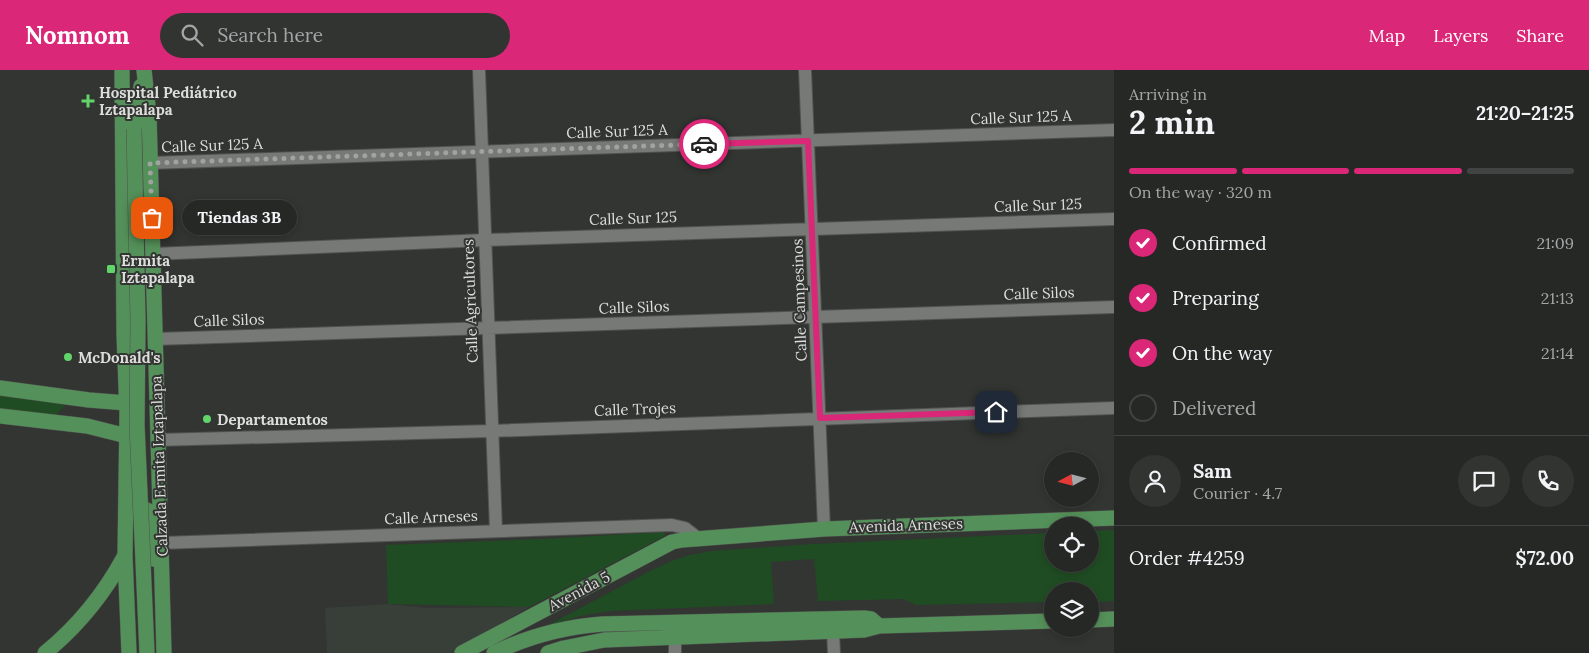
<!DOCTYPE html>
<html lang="en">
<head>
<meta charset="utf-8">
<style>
  body { margin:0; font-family:Lora,serif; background:#323432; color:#f1f3f6; height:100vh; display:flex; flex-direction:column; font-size:19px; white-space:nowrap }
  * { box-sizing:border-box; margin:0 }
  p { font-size:16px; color:#a4a6a7 }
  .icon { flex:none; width:28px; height:28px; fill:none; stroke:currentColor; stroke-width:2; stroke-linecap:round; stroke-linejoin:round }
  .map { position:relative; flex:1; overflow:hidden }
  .sheet { display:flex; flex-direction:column; background:#262826; width:475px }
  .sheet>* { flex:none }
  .needle { width:32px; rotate:263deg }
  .fabs { position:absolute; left:1044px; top:382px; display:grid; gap:10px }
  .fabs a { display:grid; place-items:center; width:55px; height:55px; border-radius:50%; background:#262826; box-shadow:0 2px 8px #0003,0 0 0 1px #424443; font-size:25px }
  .pin { position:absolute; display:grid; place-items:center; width:42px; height:42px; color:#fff; margin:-21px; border-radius:10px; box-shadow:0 2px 8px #0006 }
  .courier { position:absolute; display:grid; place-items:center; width:50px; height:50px; margin:-25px; border:4px solid #db2777; border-radius:50%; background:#fff; color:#222; box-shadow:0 1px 6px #0007 }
  .bubble { position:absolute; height:35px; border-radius:18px; background:#262826; box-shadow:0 2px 8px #0003,0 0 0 1px #424443; font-size:16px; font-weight:800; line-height:35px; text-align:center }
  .headline em { font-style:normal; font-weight:800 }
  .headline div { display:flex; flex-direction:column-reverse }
  .headline { display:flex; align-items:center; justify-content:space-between; height:85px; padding:0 15px }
  h1 { font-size:32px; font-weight:800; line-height:38px }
  .bar { display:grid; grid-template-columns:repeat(4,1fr); gap:8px 5px; align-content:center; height:60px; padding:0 15px }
  .bar i { height:6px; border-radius:4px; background:#424443 }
  .bar .selected { background:#db2777 }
  .bar p { grid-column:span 4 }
  .line { display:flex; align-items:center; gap:12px; padding:0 15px; border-top:1px solid #424443 }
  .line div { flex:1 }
  .round { display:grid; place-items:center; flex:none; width:52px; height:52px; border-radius:26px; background:#323432 }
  ol { padding:0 15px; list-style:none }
  li { display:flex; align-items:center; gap:15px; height:55px }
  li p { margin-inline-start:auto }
  li .icon { padding:5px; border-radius:50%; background:#db2777; color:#fff; stroke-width:4 }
  li:last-child { color:#a4a6a7 }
  li i { width:28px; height:28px; border:2px solid #424443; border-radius:50% }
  header { display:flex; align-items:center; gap:30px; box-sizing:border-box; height:70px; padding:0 25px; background:#db2777; color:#fff }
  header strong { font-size:24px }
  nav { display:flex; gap:28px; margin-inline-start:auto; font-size:18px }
  .search { width:350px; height:45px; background:#323432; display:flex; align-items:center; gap:12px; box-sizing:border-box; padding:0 18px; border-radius:28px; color:#a4a6a7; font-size:19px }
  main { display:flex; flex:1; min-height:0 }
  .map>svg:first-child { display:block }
  .built { fill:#383f38 }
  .green { fill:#204c23 }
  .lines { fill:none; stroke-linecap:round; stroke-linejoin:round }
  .minor-casing { stroke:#515250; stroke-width:14 }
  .major-casing { stroke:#515250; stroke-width:16 }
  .minor { stroke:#767976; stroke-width:12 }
  .major { stroke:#549059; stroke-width:15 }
  .major-bridge-casing { stroke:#515250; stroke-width:16; stroke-linecap:butt }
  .major-bridge { stroke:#549059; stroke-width:15 }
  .done { stroke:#a1a3a0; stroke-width:5; stroke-dasharray:0 9 }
  .route { stroke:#db2777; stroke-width:6 }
  .poi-dot { fill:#61d46a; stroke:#323532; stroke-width:2 }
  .labels { text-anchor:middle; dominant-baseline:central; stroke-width:4; stroke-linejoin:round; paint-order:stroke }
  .poi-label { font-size:15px; font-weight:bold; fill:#dddedc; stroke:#323532; text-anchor:start }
  .street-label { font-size:15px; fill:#dddedc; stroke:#323532 }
</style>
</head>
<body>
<header>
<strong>Nomnom</strong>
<div class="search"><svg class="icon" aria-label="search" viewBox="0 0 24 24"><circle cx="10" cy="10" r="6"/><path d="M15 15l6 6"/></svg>Search here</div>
<nav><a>Map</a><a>Layers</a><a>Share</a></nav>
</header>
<main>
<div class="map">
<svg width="1114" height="583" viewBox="0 0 1114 583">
  <rect width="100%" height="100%" fill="#323532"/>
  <path class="built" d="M388 534 427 538 529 537 451 583H327L325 538Z"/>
  <path class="green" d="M0 321 70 330 56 345 0 340Z
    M1114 460V531L1090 532V521H1052V532L916 535 903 529 818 531 814 489 771 492 774 534 610 541 580 546 537 561 652 500 672 491 690 485 713 481 814 474 1052 463V494H1090V461Z
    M664 462 665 466 529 537 388 534 386 475 543 469Z"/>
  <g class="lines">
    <defs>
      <path id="minor" d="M479 0 496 461
        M805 0 824 459
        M150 93 1114 60
        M153 184 485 170 1114 149
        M155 269 1114 237
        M157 370 491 361 1114 338
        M161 473 672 455 685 458 699 469
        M833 561 834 583
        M675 567V583"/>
      <path id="major" d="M122 0 124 264 127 343 125 486 129 583
        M144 0 149 45 164 583
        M134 59 141 16
        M0 318 89 330 127 333
        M0 346 87 356 127 366
        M147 440 153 489
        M1090 550 1114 549
        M45 583C78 556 104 524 124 487
        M462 583 672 472 682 470 824 459 1114 448
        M494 583C529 566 564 557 602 554L864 548 871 549 879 556
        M548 583 564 578 604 570 864 560 879 556 1052 551"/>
    </defs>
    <use href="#minor" class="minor-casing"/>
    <use href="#major" class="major-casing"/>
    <use href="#minor" class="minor"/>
    <use href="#major" class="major"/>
    <defs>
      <path id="major-bridge" d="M134 59 138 251 137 355 147 583"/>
    </defs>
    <use href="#major-bridge" class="major-bridge-casing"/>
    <use href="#major-bridge" class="major-bridge"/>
  </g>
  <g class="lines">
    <path class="done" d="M152 148 150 93 704 74"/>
    <path class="route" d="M704 74 808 71 820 348 996 342"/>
  </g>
  <g class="poi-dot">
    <path d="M85.5 23.5h5v5h5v5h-5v5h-5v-5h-5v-5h5z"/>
    <rect x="106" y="194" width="10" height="10" rx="2.5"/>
    <circle cx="68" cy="287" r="5"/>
    <circle cx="207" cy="349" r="5"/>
  </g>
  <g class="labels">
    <g class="poi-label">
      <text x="99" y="22">Hospital Pediátrico<tspan x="99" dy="17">Iztapalapa</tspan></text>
      <text x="121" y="190">Ermita<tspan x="121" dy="17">Iztapalapa</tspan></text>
      <text x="78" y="287">McDonald's</text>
      <text x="217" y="349">Departamentos</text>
    </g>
    <g class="street-label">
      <text transform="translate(1021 47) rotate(-2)">Calle Sur 125 A</text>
      <text transform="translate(617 61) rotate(-2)">Calle Sur 125 A</text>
      <text transform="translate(212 75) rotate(-2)">Calle Sur 125 A</text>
      <text transform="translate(1038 135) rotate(-2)">Calle Sur 125</text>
      <text transform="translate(633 148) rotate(-2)">Calle Sur 125</text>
      <text transform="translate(1039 223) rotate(-2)">Calle Silos</text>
      <text transform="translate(799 230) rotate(-92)">Calle Campesinos</text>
      <text transform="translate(470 231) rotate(-92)">Calle Agricultores</text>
      <text transform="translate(634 237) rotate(-2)">Calle Silos</text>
      <text transform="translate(229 250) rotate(-2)">Calle Silos</text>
      <text transform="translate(635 339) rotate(-2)">Calle Trojes</text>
      <text transform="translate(159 396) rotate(-92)">Calzada Ermita Iztapalapa</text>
      <text transform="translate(431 447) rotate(-2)">Calle Arneses</text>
      <text transform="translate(906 455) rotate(-2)">Avenida Arneses</text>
      <text transform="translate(579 521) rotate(-28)">Avenida 5</text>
    </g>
  </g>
</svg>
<div class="fabs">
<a><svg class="needle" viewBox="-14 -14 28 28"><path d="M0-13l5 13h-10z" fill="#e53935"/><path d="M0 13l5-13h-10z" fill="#a4a6a7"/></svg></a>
<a><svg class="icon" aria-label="locate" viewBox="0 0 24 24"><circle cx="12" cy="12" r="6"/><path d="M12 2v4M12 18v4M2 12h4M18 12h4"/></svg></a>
<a><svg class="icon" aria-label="layers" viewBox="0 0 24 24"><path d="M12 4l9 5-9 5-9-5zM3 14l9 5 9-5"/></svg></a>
</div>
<div class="pin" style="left:152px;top:148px;background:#ea580c"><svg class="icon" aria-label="bag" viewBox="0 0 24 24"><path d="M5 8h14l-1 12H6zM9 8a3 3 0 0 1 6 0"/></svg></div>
<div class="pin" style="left:996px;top:342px;background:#1f2937"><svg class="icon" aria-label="home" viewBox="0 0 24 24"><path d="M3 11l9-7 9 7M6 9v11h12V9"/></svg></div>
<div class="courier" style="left:704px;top:74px"><svg class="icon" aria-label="car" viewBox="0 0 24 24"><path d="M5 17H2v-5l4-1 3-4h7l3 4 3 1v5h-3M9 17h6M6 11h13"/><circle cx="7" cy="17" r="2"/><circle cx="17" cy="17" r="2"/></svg></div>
<div class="bubble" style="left:182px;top:130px;width:115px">Tiendas 3B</div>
</div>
<section class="sheet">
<div class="headline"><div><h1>2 min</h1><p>Arriving in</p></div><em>21:20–21:25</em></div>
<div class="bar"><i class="selected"></i><i class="selected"></i><i class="selected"></i><i></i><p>On the way · 320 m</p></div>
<ol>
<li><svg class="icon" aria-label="check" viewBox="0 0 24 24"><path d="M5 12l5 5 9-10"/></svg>Confirmed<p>21:09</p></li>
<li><svg class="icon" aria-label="check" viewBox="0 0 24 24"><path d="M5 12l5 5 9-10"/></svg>Preparing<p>21:13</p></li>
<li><svg class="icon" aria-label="check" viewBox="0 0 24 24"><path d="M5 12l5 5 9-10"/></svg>On the way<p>21:14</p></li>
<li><i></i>Delivered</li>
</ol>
<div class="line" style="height:90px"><a class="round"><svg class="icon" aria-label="person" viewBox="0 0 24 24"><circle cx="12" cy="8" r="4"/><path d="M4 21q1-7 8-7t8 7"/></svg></a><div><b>Sam</b><p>Courier · 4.7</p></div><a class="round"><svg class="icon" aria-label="chat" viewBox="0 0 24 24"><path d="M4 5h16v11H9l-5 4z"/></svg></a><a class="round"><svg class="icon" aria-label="phone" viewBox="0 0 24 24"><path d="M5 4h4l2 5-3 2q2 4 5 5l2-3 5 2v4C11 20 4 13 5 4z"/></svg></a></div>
<div class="line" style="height:65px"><div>Order #4259</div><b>$72.00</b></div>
</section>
</main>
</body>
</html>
